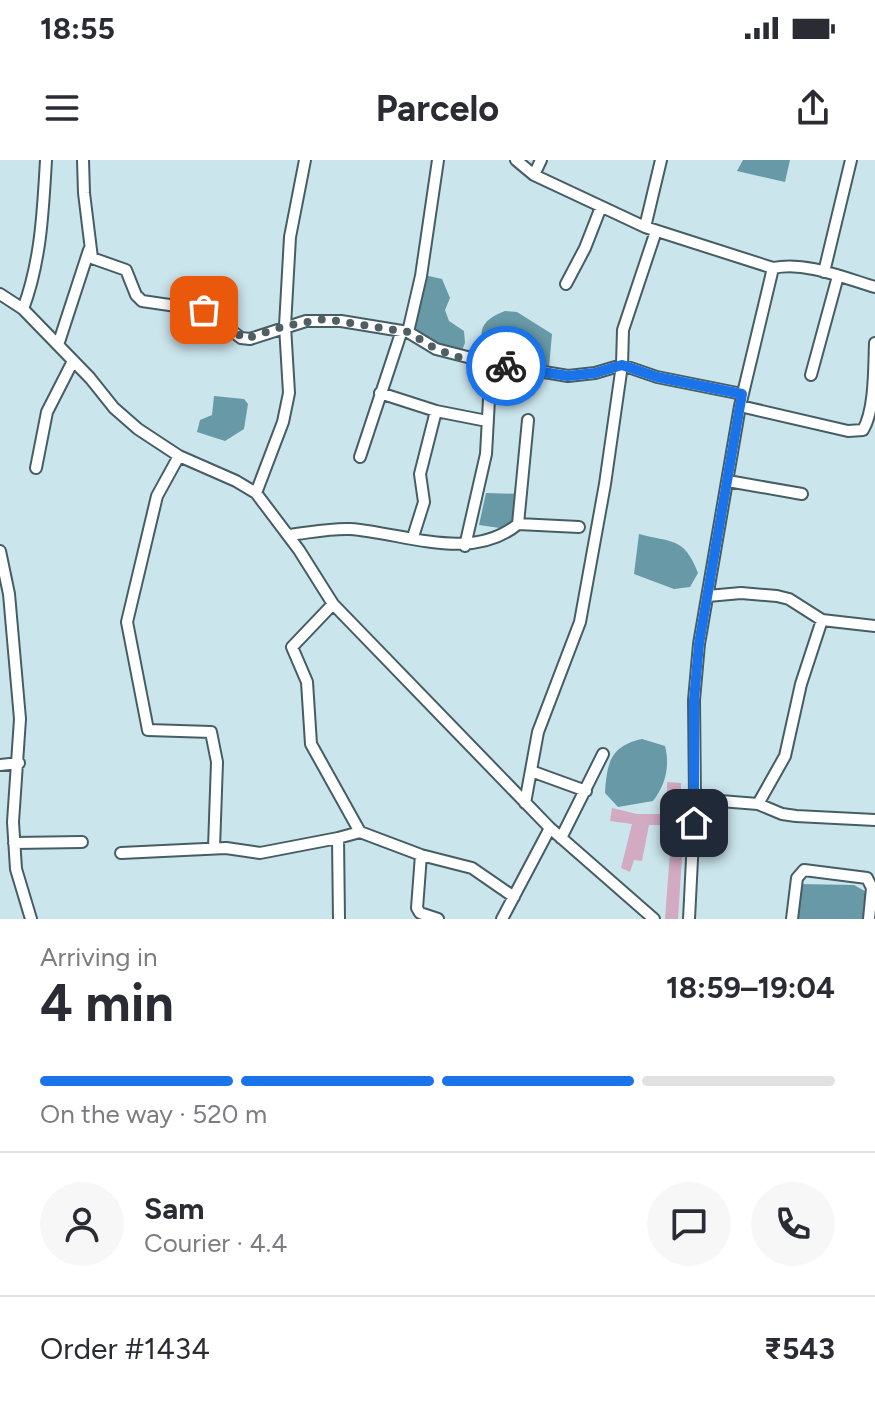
<!DOCTYPE html>
<html lang="en">
<head>
<meta charset="utf-8">
<style>
  body { margin:0; font-family:Figtree,sans-serif; background:#f7f7f7; color:#2b2b33; height:100vh; display:flex; flex-direction:column; font-size:30px; white-space:nowrap }
  * { box-sizing:border-box; margin:0 }
  p { font-size:26px; color:#7c7c81 }
  .icon { flex:none; width:44px; height:44px; fill:none; stroke:currentColor; stroke-width:2; stroke-linecap:round; stroke-linejoin:round }
  .map { position:relative; height:759px; overflow:hidden }
  .panel { display:flex; flex-direction:column; background:#fff; flex:1 }
  .panel>* { flex:none }
  .pin { position:absolute; display:grid; place-items:center; width:68px; height:68px; color:#fff; margin:-34px; border-radius:16px; box-shadow:0 4px 12px #0006 }
  .courier { position:absolute; display:grid; place-items:center; width:80px; height:80px; margin:-40px; border:6px solid #1a73e8; border-radius:50%; background:#fff; color:#222; box-shadow:0 2px 10px #0007 }
  .overview em { font-style:normal; font-weight:700 }
  .overview div { display:flex; flex-direction:column-reverse }
  .overview { display:flex; align-items:center; justify-content:space-between; height:136px; padding:0 40px }
  h1 { font-size:52px; font-weight:700; line-height:60px }
  .bar { display:grid; grid-template-columns:repeat(4,1fr); gap:12px 8px; align-content:center; height:96px; padding:0 40px }
  .bar i { height:10px; border-radius:6px; background:#e1e1e2 }
  .bar .selected { background:#1a73e8 }
  .bar p { grid-column:span 4 }
  .line { display:flex; align-items:center; gap:20px; padding:0 40px; border-top:2px solid #e1e1e2 }
  .line div { flex:1 }
  .round { display:grid; place-items:center; flex:none; width:84px; height:84px; border-radius:42px; background:#f7f7f7 }
  .status { display:flex; justify-content:space-between; align-items:center; height:56px; padding:0 40px; background:#fff; direction:ltr }
  .status svg { height:22px; fill:currentColor }
  header { display:flex; justify-content:space-between; align-items:center; height:104px; padding:0 40px; background:#fff; font-size:36px; font-weight:700 }
  .map>svg:first-child { display:block }
  .water { fill:#6799a6 }
  .building { fill:#d2aac2 }
  .lines { fill:none; stroke-linecap:round; stroke-linejoin:round }
  .minor-casing { stroke:#465d63; stroke-width:14 }
  .minor { stroke:#fff; stroke-width:10 }
  .done { stroke:#505f64; stroke-width:8; stroke-dasharray:0 14.4 }
  .route { stroke:#1a73e8; stroke-width:10 }
</style>
</head>
<body>
<div class="status"><b>18:55</b><svg viewBox="0 0 49 12"><path d="M0 12V9h3v3zM5 12V6h3v6zM10 12V3h3v9zM15 12V0h3v12zM26 1h20v11H26zM47 4h2v5h-2z"/></svg></div>
<header><svg class="icon" aria-label="menu" viewBox="0 0 24 24"><path d="M4 6h16M4 12h16M4 18h16"/></svg>Parcelo<svg class="icon" aria-label="share" viewBox="0 0 24 24"><path d="M12 15V3M7 8l5-5 5 5M5 13v7h14v-7"/></svg></header>
<div class="map">
<svg width="875" height="759" viewBox="0 0 875 759">
  <rect width="100%" height="100%" fill="#cbe5ec"/>
  <path class="water" d="M743 0H790L785 22 737 11Z
    M424 115 442 119 450 138 445 150 449 161 464 171 465 183 460 195 417 174 414 165Z
    M505 151 517 152 552 174 549 207 490 202C478 177 475 162 505 151Z
    M214 236 244 239 248 244 244 269 225 281 197 272 200 260 212 255Z
    M486 333 523 334 514 370 479 365Z
    M639 374C671 383 684 376 698 413L690 427 674 429 634 414Z
    M642 579 665 586C670 606 666 624 653 641L618 647 605 633C607 603 610 586 642 579Z
    M799 724 854 725 870 734 865 759H797Z"/>
  <path class="building" d="M667 622 681 623V664H684L678 759H665L672 665H649L642 701 634 700 630 712 621 708 632 664 610 661 612 648 637 654H667Z"/>
  <g class="lines">
    <defs>
      <path id="minor" d="M83 0 84 33 92 98 126 110 136 135 142 141 204 150 241 178 250 179 306 161H341L408 172 436 189 491 203 568 216 595 213 622 205 657 217 742 234
        M516 0 534 15 645 67 773 108C806 101 844 118 875 127
        M534 15 541 0
        M645 67 661 0
        M824 112 851 0
        M566 124 585 88 601 47
        M0 134 23 149 90 218 114 248 138 269 179 296 236 321 256 333 299 390 333 444 550 668 654 759
        M23 149C41 101 43 51 46 0
        M408 172 421 116 438 0
        M58 185 89 90
        M811 215 838 116
        M380 233 436 251 487 261
        M740 246 848 271 863 270C875 250 874 208 875 183
        M179 296 157 336 127 462 148 570 211 572 217 602 214 688
        M360 297 401 173
        M36 308 47 252 73 201
        M728 321 802 334
        M256 333 283 262 289 233 285 166 290 77 305 0
        M518 364 528 260
        M288 375C308 373 330 368 350 369 405 373 471 403 518 364L579 367
        M413 377 424 342 420 314 436 251
        M465 386 486 294 491 203
        M0 391 9 434 20 559 13 662 16 709 31 759
        M708 436 741 433 777 436 789 439 822 460 875 466
        M333 444 292 487 307 522 311 584 360 672 338 678 339 759
        M0 605 19 603
        M531 611 586 631
        M695 639 758 644 782 654 796 656 875 660
        M525 643 538 572 580 462 605 324 622 205 623 170 656 71
        M758 644 785 596 801 524 822 460
        M360 672 421 695 472 708 514 737
        M561 678 603 594
        M14 683 82 682
        M121 693 226 688 260 693 338 678
        M421 695 417 748 420 753 438 759
        M502 759 550 668
        M689 759 695 639 694 540 699 484 740 246 773 108
        M792 759 797 718 804 710 867 718 872 728 869 759"/>
    </defs>
    <use href="#minor" class="minor-casing"/>
    <use href="#minor" class="minor"/>
  </g>
  <g class="lines">
    <path class="done" d="M204 150 245 179 285 166 324 159 408 172 436 189 461 198 506 206"/>
    <path class="route" d="M506 206 568 216 595 213 622 205 657 217 742 234 699 484 694 540V663"/>
  </g>
</svg>
<div class="pin" style="left:204px;top:150px;background:#ea580c"><svg class="icon" aria-label="bag" viewBox="0 0 24 24"><path d="M5 8h14l-1 12H6zM9 8a3 3 0 0 1 6 0"/></svg></div>
<div class="pin" style="left:694px;top:663px;background:#1f2937"><svg class="icon" aria-label="home" viewBox="0 0 24 24"><path d="M3 11l9-7 9 7M6 9v11h12V9"/></svg></div>
<div class="courier" style="left:506px;top:206px"><svg class="icon" aria-label="bike" viewBox="0 0 24 24"><circle cx="6" cy="16" r="4"/><circle cx="18" cy="16" r="4"/><path d="M6 16l4-8h5l3 8M10 8l3 8H6M13 5h3"/></svg></div>
</div>
<section class="panel">
<div class="overview"><div><h1>4 min</h1><p>Arriving in</p></div><em>18:59–19:04</em></div>
<div class="bar"><i class="selected"></i><i class="selected"></i><i class="selected"></i><i></i><p>On the way · 520 m</p></div>
<div class="line" style="height:144px"><a class="round"><svg class="icon" aria-label="person" viewBox="0 0 24 24"><circle cx="12" cy="8" r="4"/><path d="M4 21q1-7 8-7t8 7"/></svg></a><div><b>Sam</b><p>Courier · 4.4</p></div><a class="round"><svg class="icon" aria-label="chat" viewBox="0 0 24 24"><path d="M4 5h16v11H9l-5 4z"/></svg></a><a class="round"><svg class="icon" aria-label="phone" viewBox="0 0 24 24"><path d="M5 4h4l2 5-3 2q2 4 5 5l2-3 5 2v4C11 20 4 13 5 4z"/></svg></a></div>
<div class="line" style="height:104px"><div>Order #1434</div><b>₹543</b></div>
</section>
</body>
</html>
